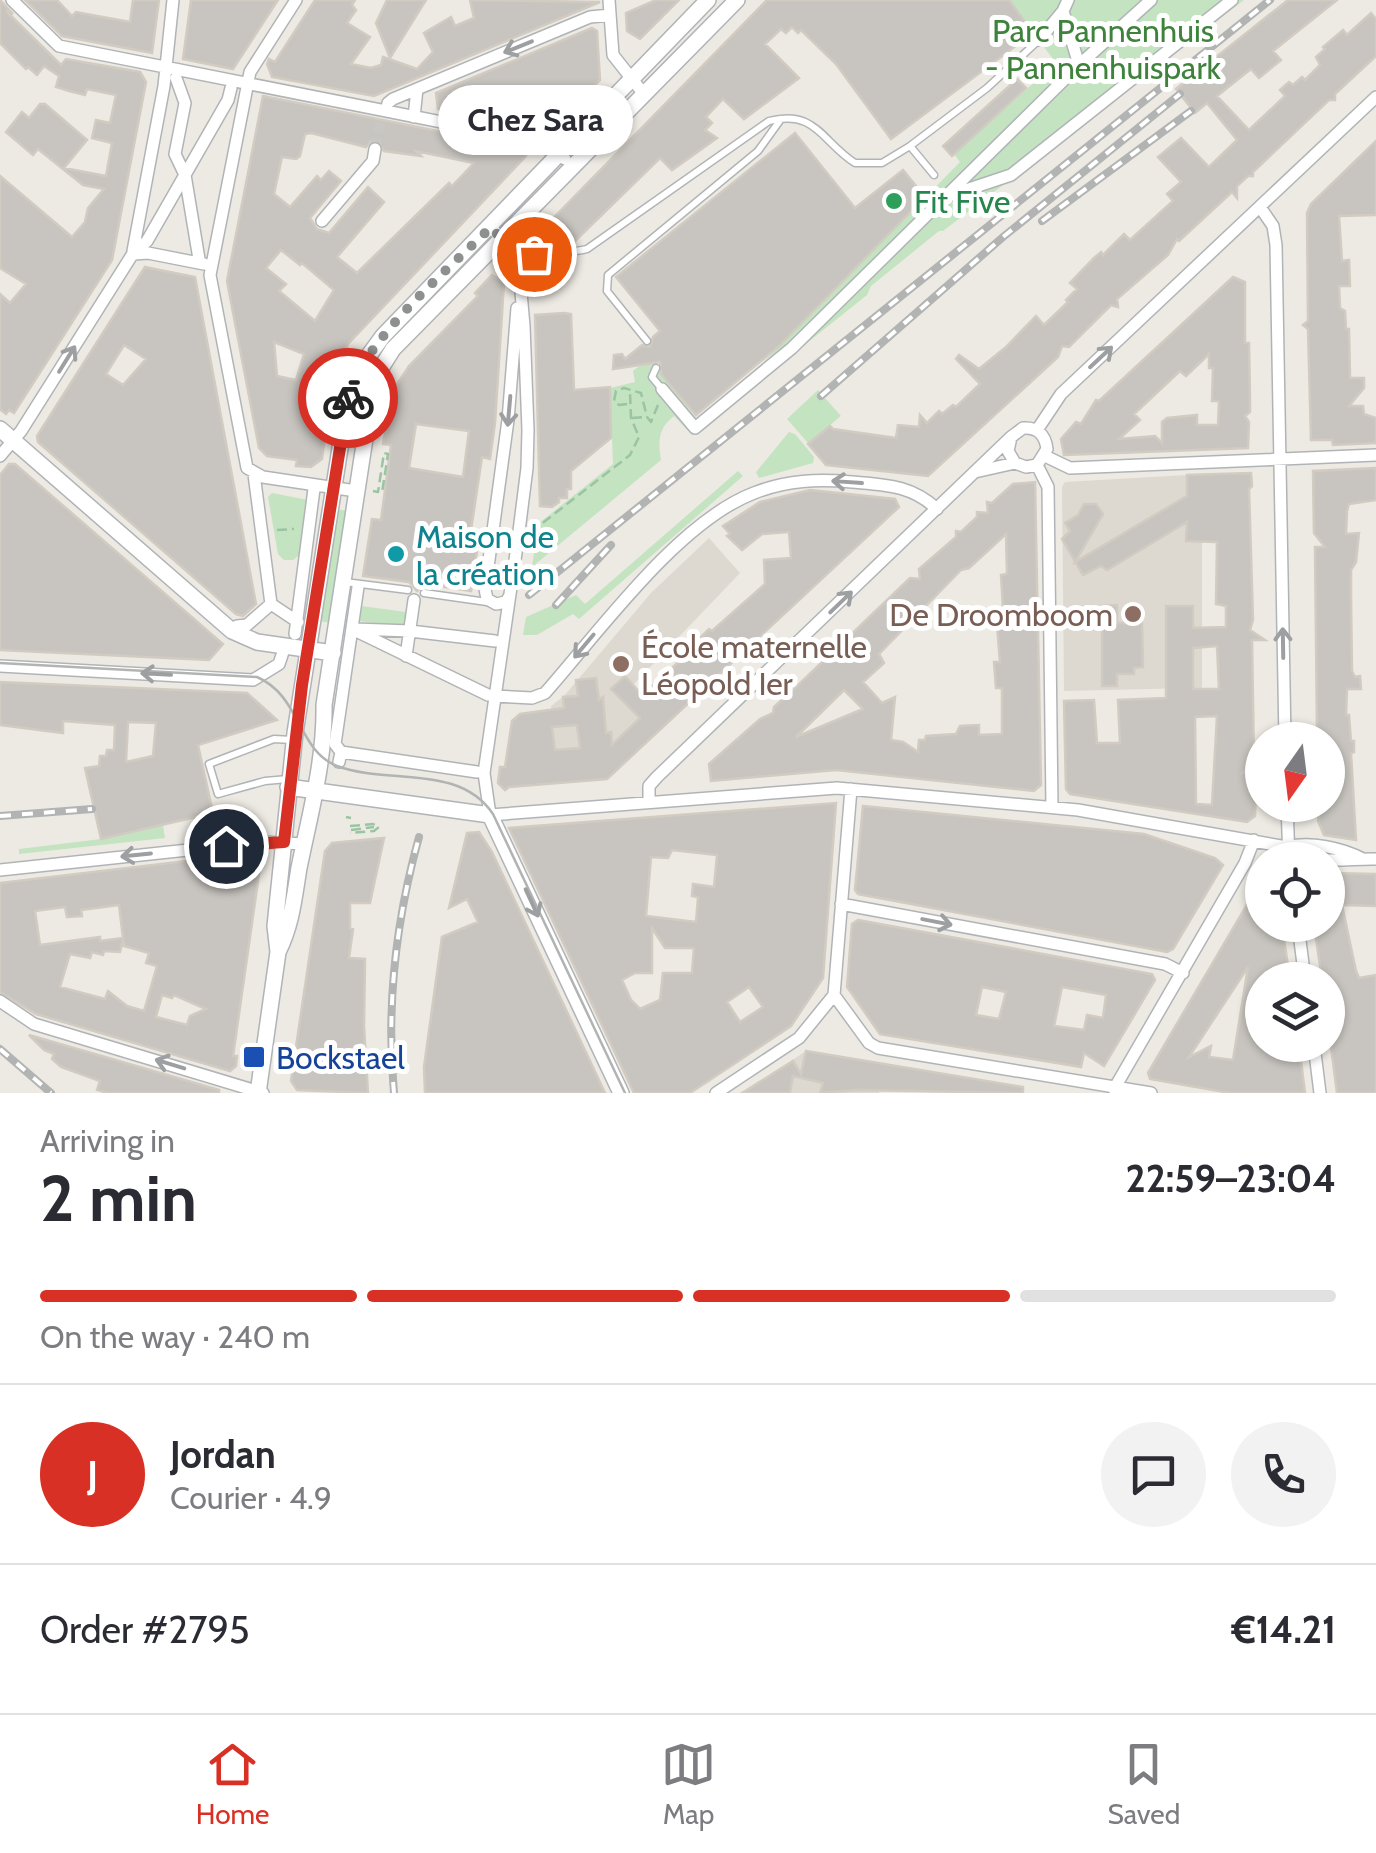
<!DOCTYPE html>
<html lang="en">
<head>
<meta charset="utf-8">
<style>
  body { margin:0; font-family:Cabin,sans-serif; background:#f2f2f3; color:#2b2b33; height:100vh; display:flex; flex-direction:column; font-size:38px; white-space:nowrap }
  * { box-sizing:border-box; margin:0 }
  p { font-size:32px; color:#7c7c81 }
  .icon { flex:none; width:55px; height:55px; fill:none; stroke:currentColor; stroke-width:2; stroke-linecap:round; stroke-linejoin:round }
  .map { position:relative; height:1093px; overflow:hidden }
  .sheet { display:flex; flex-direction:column; background:#fff; flex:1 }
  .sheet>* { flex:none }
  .needle { width:65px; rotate:194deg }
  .buttons { position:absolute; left:1245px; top:722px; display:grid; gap:20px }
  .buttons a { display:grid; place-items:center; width:100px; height:100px; border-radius:50%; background:#fff; box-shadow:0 2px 8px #0004; font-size:50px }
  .pin { position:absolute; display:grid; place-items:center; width:85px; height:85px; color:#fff; margin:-42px; border:5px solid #fff; border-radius:50%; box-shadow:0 2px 10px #0007 }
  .courier { position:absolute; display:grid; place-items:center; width:100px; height:100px; margin:-50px; border:8px solid #d93025; border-radius:50%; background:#fff; color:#222; box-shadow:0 2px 12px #0007 }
  .bubble { position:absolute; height:70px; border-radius:35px; background:#fff; box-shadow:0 2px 8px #0004; font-size:32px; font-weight:700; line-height:70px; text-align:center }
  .headline em { font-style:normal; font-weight:700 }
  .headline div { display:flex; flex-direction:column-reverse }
  .headline { display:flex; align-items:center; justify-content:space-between; height:170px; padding:0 40px }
  h1 { font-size:65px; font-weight:700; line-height:75px }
  .bar { display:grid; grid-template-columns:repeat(4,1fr); gap:15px 10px; align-content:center; height:120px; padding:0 40px }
  .bar i { height:12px; border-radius:8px; background:#e1e1e2 }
  .bar .selected { background:#d93025 }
  .bar p { grid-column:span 4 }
  .line { display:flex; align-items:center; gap:25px; padding:0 40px; border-top:2px solid #e1e1e2 }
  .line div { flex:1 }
  .round { display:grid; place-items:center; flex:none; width:105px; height:105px; border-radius:52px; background:#f2f2f3 }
  .dock { display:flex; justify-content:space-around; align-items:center; height:140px; border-top:2px solid #e1e1e2; background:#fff; font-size:28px; color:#7c7c81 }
  .dock a { display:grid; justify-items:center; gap:5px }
  .dock .selected { color:#d93025 }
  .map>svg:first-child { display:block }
  .education { fill:#ddd9d1 }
  .green { fill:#c4e3c1 }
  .building { fill:#c8c5c0; stroke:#d1cbc2; stroke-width:2.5; fill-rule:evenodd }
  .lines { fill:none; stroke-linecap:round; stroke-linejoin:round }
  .street-tunnel { stroke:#c8c7c3; stroke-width:11; stroke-dasharray:11 5.5; stroke-linecap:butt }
  .lane-casing { stroke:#b1b4b7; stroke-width:9 }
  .street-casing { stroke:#b1b4b7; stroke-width:14 }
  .secondary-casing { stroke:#b0b3b7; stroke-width:18 }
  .path { stroke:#9bc4a3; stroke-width:2.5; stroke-dasharray:10 5; stroke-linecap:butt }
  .lane { stroke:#fff; stroke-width:6 }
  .street { stroke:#fff; stroke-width:11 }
  .secondary { stroke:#fff; stroke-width:15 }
  .tram { stroke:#b2b3b3; stroke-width:2.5 }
  .rail-casing { stroke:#b2b3b3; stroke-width:8 }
  .rail { stroke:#fff; stroke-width:4; stroke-dasharray:11; stroke-linecap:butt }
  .oneway { stroke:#9d9fa1 }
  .done { stroke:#8e9090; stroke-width:10; stroke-dasharray:0 18 }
  .route { stroke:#d93025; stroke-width:12 }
  .leisure-dot { fill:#2e9e5b; stroke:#fff; stroke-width:4 }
  .culture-dot { fill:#0f9aa8; stroke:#fff; stroke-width:4 }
  .education-dot { fill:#8d6e63; stroke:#fff; stroke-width:4 }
  .transit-dot { fill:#1a4fb4; stroke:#fff; stroke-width:4 }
  .labels { text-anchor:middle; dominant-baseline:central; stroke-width:10; stroke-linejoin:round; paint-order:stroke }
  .park-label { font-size:32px; fill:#3e823b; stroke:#fff }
  .leisure-label { font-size:32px; fill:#27864d; stroke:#fff; text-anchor:start }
  .culture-label { font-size:32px; fill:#0d838f; stroke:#fff; text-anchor:start }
  .education-label { font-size:32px; fill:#785e54; stroke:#fff; text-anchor:end }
  .transit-label { font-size:32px; fill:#164399; stroke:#fff; text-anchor:start }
</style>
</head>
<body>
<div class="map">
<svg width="1376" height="1093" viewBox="0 0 1376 1093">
  <rect width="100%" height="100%" fill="#edeae3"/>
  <path class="education" d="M1187 475H1202V705L1192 688 1064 691 1062 487 1065 482Z
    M709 538 740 573 633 685 668 722 559 782 551 706 564 696 651 593Z
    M806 1051 885 1064 879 1093H782L771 1074Z"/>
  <path class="green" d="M1009 0H1244L943 231H939L871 286 867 295 692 435 674 416C658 428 658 441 661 460L532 567 538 524 613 464 610 388 635 382 633 371 649 358 697 419 744 382 960 162 954 154 1056 63Z
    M818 390 841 416 808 443 787 419Z
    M789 432 795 434 814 457 813 463 759 478 756 472Z
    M738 471 743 476 579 619 573 614 537 635H523L526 617 576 595 585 604Z
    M272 493 308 500 301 554 293 560H284L278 554 268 497Z
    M334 509 349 511 333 623 318 621Z
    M361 606 406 612 404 627 359 621Z
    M163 825 165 838 19 854V849L101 839Z"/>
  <path class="building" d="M0 0 13 14 6 11 61 65 66 59 140 72 146 82 112 260 14 413 9 410 6 414 0 409V294L10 303 26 284 0 268V176L72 237 85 222 88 208 104 189 83 185 38 149 33 155 6 132 22 112 29 118 40 104H45L87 140 64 168 106 176 112 143 92 138 96 120 110 123 116 95 87 89 85 95 69 91 56 87 59 76 44 66 37 75 28 67 26 69 0 43Z
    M25 0H57L72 16 76 12 130 22 133 0H159L152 53 62 36Z
    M191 0H278L233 69 183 59Z
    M315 0H355L352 5 356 10 347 23 370 37 351 64 371 68 381 65 383 57 417 69 433 52 424 33 451 17 455 26 474 18 470 0 600 2 374 96 272 77 267 64 269 59 275 62Z
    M387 0H426L390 58 376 23Z
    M656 0H679L640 39 627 31 626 13Z
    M767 0H1009L1033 33 891 139 836 64 801 30 798 33 792 27 786 33 781 29 765 44 799 78 744 119 723 99 706 117 712 123 705 130 717 138 672 170 660 158 573 243 525 247Z
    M1288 0H1337L1273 51 1281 60 1259 78 1251 69 1217 96 1249 130 1285 96 1280 90 1289 82 1293 85 1302 77 1305 80 1320 65 1316 57 1325 49 1323 47 1343 30 1347 35 1371 13 1376 19V56L1335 94V100H1329L1253 172V176H1248L1237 186V198L1232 192 1179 241 1177 239 1168 255 1117 299 1118 307 1111 305 1069 347 1062 346 1058 357 928 476 826 465 808 444 830 426 833 429 896 438 898 425 919 427 920 415 927 423 939 411 942 414 953 405 956 407 980 384 956 359 959 355 979 369 1006 347 1036 316 1044 325 1068 302 1066 300 1077 289 1070 283 1094 258 1101 252 1103 255 1124 234 1130 240 1173 201 1167 194 1181 182 1158 157 1181 138 1209 167 1237 140 1207 103 1195 113 1176 89Z
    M592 28 597 31 600 80 551 130 438 109 436 93Z
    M1017 79 1026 88 952 156 943 146Z
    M263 96 522 148 526 156 348 344 328 389 318 436 325 437 322 459 311 467 296 466 297 460 267 456 259 448 227 281ZM311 133 366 147 371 141 377 140 384 151 421 156 416 151 474 163 452 186 449 183 357 273 337 257 384 202 368 187 329 233 317 229 310 218 341 181 329 171 321 180 317 176 290 207 274 194 282 157 296 159 300 156 305 134ZM281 250 300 265 302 263 334 290 315 321 279 291 286 284 266 268ZM274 342 304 354 296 380 277 376Z
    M795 133 855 208 903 170 925 197 779 346 696 415 661 374 660 362 613 369 614 355 622 354 625 359 642 345 650 347 653 337 660 331 616 277Z
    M1376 141V215L1339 216 1342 261 1349 260 1350 286H1339L1340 308 1345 311 1346 329H1349L1350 378H1364V388L1349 406H1363L1364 414 1376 418V443L1333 445 1332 440H1311L1308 329 1303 325 1308 321 1307 213 1311 204Z
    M145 267 195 277 256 604 243 616 236 614 38 442 37 436ZM124 345 146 359 123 385 106 374Z
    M492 275 504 283 495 423 490 459 482 457 468 550 477 551 471 591 426 584 417 591 409 582 363 576 372 519 381 520 391 445 383 444 394 389 409 366 478 296 475 293ZM416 424 469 431 463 477 409 468Z
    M1233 277 1245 282V343H1249L1250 399V412L1245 416 1249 422 1248 448 1064 455 1061 439 1076 422 1081 424 1096 400 1099 401ZM1209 354V368H1213L1212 401H1219L1218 425H1197V415L1167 418 1162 422V443L1155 436 1119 439 1140 420 1134 414 1180 371 1186 376Z
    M564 313 571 314 574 390 610 387 611 438 571 471V489H567V498H559V502L552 507 540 506 535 315Z
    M9 464H15L223 644 209 660 0 650V475Z
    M1376 468V500L1349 504 1347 511 1346 534 1359 533 1356 562 1351 570V596L1352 671 1355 677 1360 676 1361 689H1347L1346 715H1349L1351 741H1354V752L1351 753 1356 840 1324 835 1318 821 1319 805H1328V740H1310L1317 731 1315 547H1325L1314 533 1313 471Z
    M1251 473 1252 486 1249 489 1253 620 1250 630 1265 640H1252L1254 761 1242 773H1257L1255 816 1247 822 1070 794 1066 789 1064 701 1094 700 1097 743H1120L1118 700 1166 698V606H1193V628L1226 627V606L1216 604 1217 542 1186 541 1187 522 1107 570 1101 566 1083 575 1062 539 1070 531 1065 523 1078 515 1084 504H1096L1103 514 1075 562 1187 496V475ZM1217 646 1219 689H1193V648ZM1217 716 1212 805 1196 804 1195 717Z
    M1035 482 1041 785 1034 791 836 770 711 781 709 764 760 719 773 713 774 707 789 693 788 689 793 690 910 578 920 579 919 569 956 537V531L961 532 977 517V512L988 513 987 502 992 503 1013 484ZM1006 534 1007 574 1001 575 1004 625H997L1000 662H994L996 688H1002V734L979 735V725L960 726 956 734 926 736 925 740H919L918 752 903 742 891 740 895 697 882 703 863 682 884 663 879 654 961 570 969 568ZM844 690 863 709 796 737Z
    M810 490 895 499 899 507 607 779 509 787 505 790 498 783 500 767H505L512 721 520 714 564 708 563 697 578 696 576 680 596 678 599 700 603 697 606 733 611 732 612 745 640 718 611 689 625 676 642 695 683 658 681 656 709 629 712 631 765 584 764 560 791 558 789 532 762 534 742 550 727 536 730 534 723 526 760 502ZM577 725 580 748 555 750 552 727Z
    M1117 605V623H1142L1143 667 1134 668V674H1117V686H1102V606Z
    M0 682 247 693 277 720 198 745 213 813 101 839 85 768 99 766 100 756H106L107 750H114L115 725 63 721V733L0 725ZM128 722 156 723 153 756 126 762Z
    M836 803 823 978 791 1026 690 1093H634L509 828ZM672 850 717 855 714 887 693 884 692 896 698 897 696 922 646 916 651 857 668 858ZM652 928 665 948H694L692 973H663L660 1000 640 1009 631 1000 622 980 635 973H652ZM749 987 763 1007 740 1022 727 1002Z
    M863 806 1144 834 1215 858 1223 865 1173 949 1167 952 858 894 855 890Z
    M479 832 492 852 605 1093H425L424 1067 442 937 478 922 467 899 449 908 467 833Z
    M384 838 370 903H350V928L353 929 349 958 365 959 364 1026 368 1093 297 1090 291 1081 325 851 332 843Z
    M254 853 261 860 233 1056H237L236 1066 230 1071 36 1014 0 992V883ZM119 905 123 938 100 941V937L40 945 35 911 65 907 67 917 82 916 81 910ZM123 940 124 946 149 953 146 963 157 966 144 1011 127 1006 108 991 105 999 60 987 70 954 90 958 92 952 103 955 104 951 120 952ZM162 995 172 998 174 995 206 1009 190 1016 187 1025 156 1017Z
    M1328 873 1376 874V906L1342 905 1356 971 1359 978 1376 975V1093H1337L1328 1024V980H1322L1314 925H1328Z
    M1262 879V925H1282L1290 980H1262V1045H1299L1305 1093H1230L1150 1079 1148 1073ZM1248 967 1233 1060 1209 1057 1211 1046 1189 1057Z
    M858 920 1152 974 1155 980 1104 1066 1084 1053 1081 1067 880 1034 847 987 852 924ZM982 987 1006 992 999 1019 976 1015ZM1062 987 1106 995 1103 1018 1087 1015 1084 1030 1054 1026Z
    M29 1035 219 1090V1093H108L97 1090 100 1081 61 1067 52 1059 54 1054 44 1050Z
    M806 1051 1023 1087V1093L857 1090 820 1093 823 1083 793 1076 790 1093H742L793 1061 801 1074Z"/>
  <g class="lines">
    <path class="street-tunnel" d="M375 149 381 120"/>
    <defs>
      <path id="lane" d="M910 146 934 175
        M519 258C537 248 566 255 587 249L769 121C816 109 822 142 855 163H882L910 146 987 88 1039 40
        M647 341 607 291 608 275 758 151 781 119
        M656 368 652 377 662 389
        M345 582 408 590
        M424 593 487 602
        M288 779 265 781 218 794 209 764 274 739 292 740"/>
      <path id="street" d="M12 0 59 46 532 140 565 159
        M296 0 250 72 210 275 247 468 263 477 356 491
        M609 0 613 55 643 93
        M1068 0 1063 11 1079 65
        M1039 40 1063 11
        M176 78 185 103 175 154 185 175 199 259
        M386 111 388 103 393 99 590 17 610 15
        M414 117 417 89
        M951 195 1011 175 1232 0
        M1260 207 1273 226 1276 245 1285 740
        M322 221 373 161 375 149
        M491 227 518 259 524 326 528 430 527 468 518 539 484 773 490 815 837 788 1078 810 1287 847C1312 867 1347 858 1376 859
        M133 251 164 86 173 0
        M134 254 148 253 204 264
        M662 389 695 428 792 348 1079 65 1151 0
        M1037 430 1061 394 1376 97
        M0 456 21 431 132 255 147 241 228 100 231 88
        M1045 456 1070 468 1376 455
        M1037 465 1048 487 1052 807
        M975 472 1015 463 1026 467 1037 465 1047 449C1045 434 1037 427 1023 428L1011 437 1008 451 1015 463
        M254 474 271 604
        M510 595 506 602 496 604 487 599 485 589 508 420 517 308
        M237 626 247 625 271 604 298 622
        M352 629 488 695
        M355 629 410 631 495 641
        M295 634 314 489
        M406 656 414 600
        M0 666 253 680 279 664 285 646
        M495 696 532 698 545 693C599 632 678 522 754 493 787 480 818 479 852 482 886 485 911 485 937 509
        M341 752 477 772
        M339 762 341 752 335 744 358 587
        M649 801V786L657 777 1011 437
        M1287 805 1289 860
        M1287 847C1310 841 1342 848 1363 859
        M0 870 263 842 305 844
        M841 904 1165 964 1183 973
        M1298 925 1305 980
        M834 995 869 1043 878 1048 1151 1093
        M0 1001 34 1024 263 1093
        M1314 1045 1320 1093
        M1114 1089 1245 863 1254 840
        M716 1093 799 1038 834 995 851 789"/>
      <path id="secondary" d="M0 429 232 631 257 642 333 653
        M288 787 490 815 621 1093
        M278 952C292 924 294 898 299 868 310 814 325 760 324 705L372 393 376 376 393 349 737 0
        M258 1093 278 952 275 926 295 733 347 404 361 366 383 336 708 0"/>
    </defs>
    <use href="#lane" class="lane-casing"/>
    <use href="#street" class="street-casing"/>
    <use href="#secondary" class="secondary-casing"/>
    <path class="path" d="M627 404 619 405 614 401 616 391 624 388 641 393 647 417
      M632 418 647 417 651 422 658 405
      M373 491 378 492 384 453 388 454 382 493
      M277 530 294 529
      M531 532 630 455 639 437 631 418 630 392
      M346 817 351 818
      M223 822 255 829
      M350 826 373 824 379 827 374 831 350 833
      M247 830 224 826 218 821 226 819 255 825
      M351 830 374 827"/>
    <use href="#lane" class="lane"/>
    <use href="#street" class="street"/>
    <use href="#secondary" class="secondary"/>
    <path class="tram" d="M0 663 257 677C301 696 297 750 337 766 388 785 459 763 493 814L625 1093"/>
    <defs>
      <path id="rail" d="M1042 221 1191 111
        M821 396 1003 237 1180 94
        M529 595 1270 0
        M556 605 611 545
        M0 816 92 809
        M0 1049 51 1093
        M394 1093C386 1007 396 920 419 837"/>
    </defs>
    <use href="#rail" class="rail-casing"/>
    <use href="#rail" class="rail"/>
  </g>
  <defs><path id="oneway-shaft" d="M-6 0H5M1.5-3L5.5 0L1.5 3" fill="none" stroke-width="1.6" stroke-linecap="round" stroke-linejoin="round" transform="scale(2.5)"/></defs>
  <g class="oneway">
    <use href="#oneway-shaft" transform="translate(518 47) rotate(158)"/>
    <use href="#oneway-shaft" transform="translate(1101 357) rotate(-43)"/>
    <use href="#oneway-shaft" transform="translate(67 359) rotate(-58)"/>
    <use href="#oneway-shaft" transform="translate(509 411) rotate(95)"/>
    <use href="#oneway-shaft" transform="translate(847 482) rotate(-176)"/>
    <use href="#oneway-shaft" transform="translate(841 602) rotate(-44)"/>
    <use href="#oneway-shaft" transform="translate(1283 643) rotate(-91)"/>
    <use href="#oneway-shaft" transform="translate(584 646) rotate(130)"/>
    <use href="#oneway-shaft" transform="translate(156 674) rotate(-177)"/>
    <use href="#oneway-shaft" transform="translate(136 855) rotate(174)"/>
    <use href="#oneway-shaft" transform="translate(532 903) rotate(65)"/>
    <use href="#oneway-shaft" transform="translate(937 922) rotate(11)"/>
    <use href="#oneway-shaft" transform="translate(170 1064) rotate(-163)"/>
  </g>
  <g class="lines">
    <path class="done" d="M348 398C364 339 447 271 491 227L518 259 534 254"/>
    <path class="route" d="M226 846 284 842 302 685 348 398"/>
  </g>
  <circle class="leisure-dot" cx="894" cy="201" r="10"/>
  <circle class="culture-dot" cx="396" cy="554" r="10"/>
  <g class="education-dot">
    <circle cx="1133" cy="614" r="10"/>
    <circle cx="621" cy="664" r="10"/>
  </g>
  <rect class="transit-dot" x="242" y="1045" width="24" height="24" rx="5"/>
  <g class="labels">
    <g class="park-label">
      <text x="1103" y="30">Parc Pannenhuis<tspan x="1103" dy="37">- Pannenhuispark</tspan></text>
    </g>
    <g class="leisure-label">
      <text x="914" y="201">Fit Five</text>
    </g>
    <g class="culture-label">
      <text x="416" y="536">Maison de<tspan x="416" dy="37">la création</tspan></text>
    </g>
    <g class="education-label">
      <text x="1113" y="614">De Droomboom</text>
      <text x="641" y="646" text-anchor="start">École maternelle<tspan x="641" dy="37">Léopold Ier</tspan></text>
    </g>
    <g class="transit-label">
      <text x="276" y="1057">Bockstael</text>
    </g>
  </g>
</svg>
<div class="buttons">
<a><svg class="needle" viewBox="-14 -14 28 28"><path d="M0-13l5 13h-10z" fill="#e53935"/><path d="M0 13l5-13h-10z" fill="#7c7c81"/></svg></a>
<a><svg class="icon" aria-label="locate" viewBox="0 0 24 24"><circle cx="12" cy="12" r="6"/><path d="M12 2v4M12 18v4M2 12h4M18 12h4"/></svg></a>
<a><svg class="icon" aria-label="layers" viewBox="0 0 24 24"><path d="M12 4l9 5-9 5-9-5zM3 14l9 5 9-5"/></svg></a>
</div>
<div class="pin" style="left:534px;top:254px;background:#ea580c"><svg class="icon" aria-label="bag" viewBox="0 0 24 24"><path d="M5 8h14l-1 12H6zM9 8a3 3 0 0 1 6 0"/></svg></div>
<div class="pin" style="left:226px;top:846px;background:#1f2937"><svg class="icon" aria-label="home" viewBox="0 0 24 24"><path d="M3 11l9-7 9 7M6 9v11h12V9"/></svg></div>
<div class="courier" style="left:348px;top:398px"><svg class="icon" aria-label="bike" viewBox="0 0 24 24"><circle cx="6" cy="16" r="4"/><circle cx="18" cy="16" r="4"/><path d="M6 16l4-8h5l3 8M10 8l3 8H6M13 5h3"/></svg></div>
<div class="bubble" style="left:438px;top:85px;width:195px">Chez Sara</div>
</div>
<section class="sheet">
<div class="headline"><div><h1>2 min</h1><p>Arriving in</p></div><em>22:59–23:04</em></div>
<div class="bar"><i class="selected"></i><i class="selected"></i><i class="selected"></i><i></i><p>On the way · 240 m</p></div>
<div class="line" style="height:180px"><b class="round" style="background:#d93025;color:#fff">J</b><div><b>Jordan</b><p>Courier · 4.9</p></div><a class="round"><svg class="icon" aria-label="chat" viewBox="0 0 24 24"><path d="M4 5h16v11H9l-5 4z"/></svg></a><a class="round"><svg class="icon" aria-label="phone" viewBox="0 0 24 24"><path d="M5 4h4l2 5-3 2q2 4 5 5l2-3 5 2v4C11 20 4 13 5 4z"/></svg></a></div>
<div class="line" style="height:130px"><div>Order #2795</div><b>€14.21</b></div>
</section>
<nav class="dock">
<a class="selected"><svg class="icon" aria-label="home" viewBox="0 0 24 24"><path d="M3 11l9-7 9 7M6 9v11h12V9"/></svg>Home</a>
<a><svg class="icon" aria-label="map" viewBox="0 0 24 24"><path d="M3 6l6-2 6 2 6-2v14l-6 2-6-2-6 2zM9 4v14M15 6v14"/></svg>Map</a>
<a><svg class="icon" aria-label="saved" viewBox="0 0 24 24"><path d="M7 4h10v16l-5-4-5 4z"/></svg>Saved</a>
</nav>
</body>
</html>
